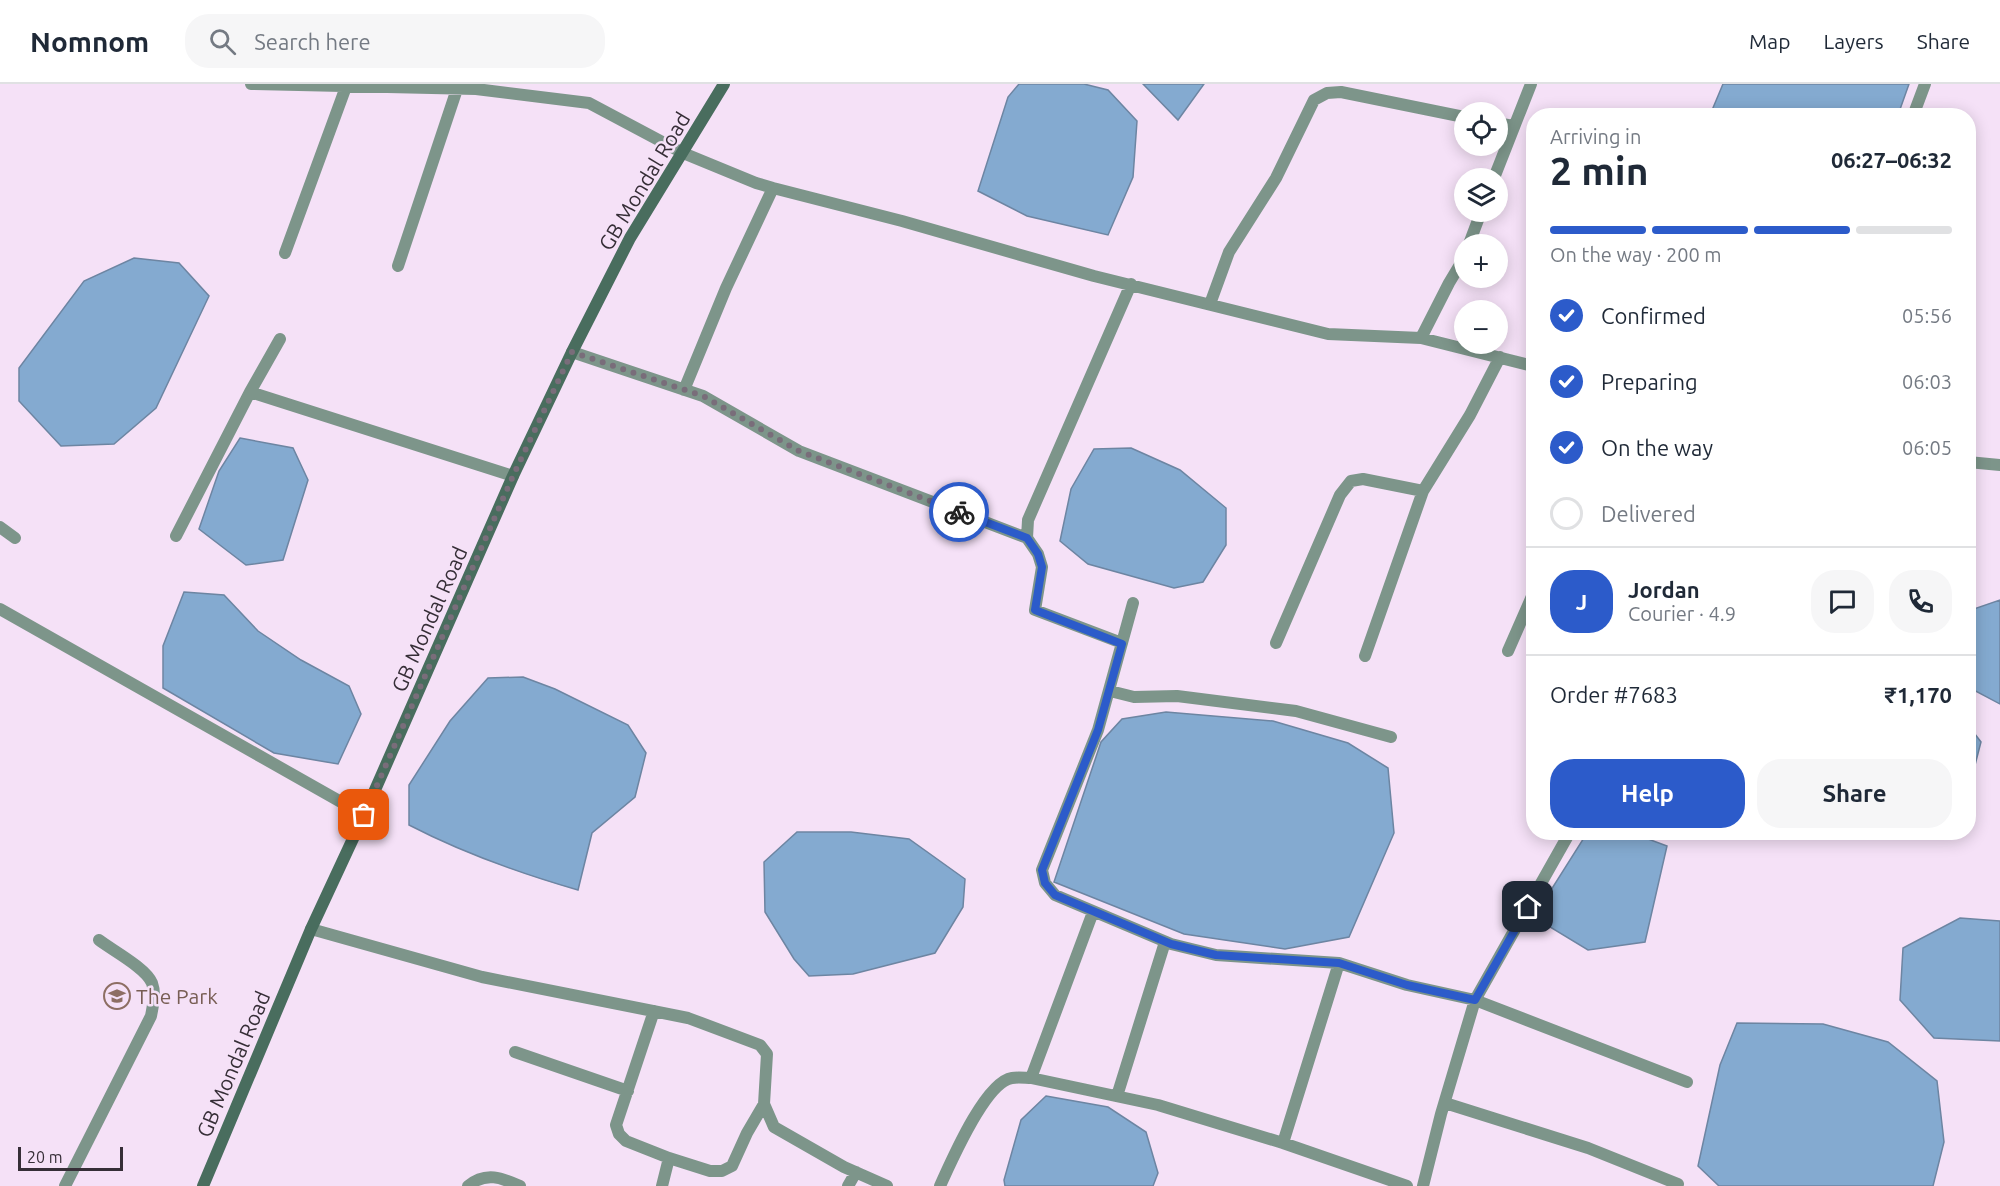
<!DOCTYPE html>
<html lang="en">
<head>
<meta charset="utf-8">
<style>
  body { margin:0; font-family:Ubuntu,sans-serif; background:#f6f6f7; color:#1f2937; height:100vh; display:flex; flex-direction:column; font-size:22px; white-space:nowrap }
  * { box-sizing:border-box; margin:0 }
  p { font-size:20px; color:#747a83 }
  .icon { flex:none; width:33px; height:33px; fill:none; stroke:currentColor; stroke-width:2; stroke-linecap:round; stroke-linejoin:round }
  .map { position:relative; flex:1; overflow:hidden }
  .details { position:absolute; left:1526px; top:24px; width:450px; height:732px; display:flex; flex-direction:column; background:#fff; border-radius:24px; box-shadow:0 3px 15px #0003 }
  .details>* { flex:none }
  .buttons { position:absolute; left:1454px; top:18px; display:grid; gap:12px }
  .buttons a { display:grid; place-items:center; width:54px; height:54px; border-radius:50%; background:#fff; box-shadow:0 3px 15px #0003; font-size:30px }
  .scale { position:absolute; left:18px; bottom:15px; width:105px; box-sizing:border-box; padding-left:6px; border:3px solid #362e37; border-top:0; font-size:16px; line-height:21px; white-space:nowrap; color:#362e37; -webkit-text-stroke:4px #f5e1f7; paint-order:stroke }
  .pin { position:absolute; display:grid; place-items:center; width:51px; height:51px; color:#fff; margin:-26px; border-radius:12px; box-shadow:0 3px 9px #0006 }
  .courier { position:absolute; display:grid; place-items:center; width:60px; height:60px; margin:-30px; border:4px solid #2c5bca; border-radius:50%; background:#fff; color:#222; box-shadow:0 2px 8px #0007 }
  .headline em { font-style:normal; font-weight:700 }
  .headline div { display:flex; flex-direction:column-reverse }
  .headline { display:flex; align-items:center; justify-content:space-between; height:102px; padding:0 24px }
  h1 { font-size:39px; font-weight:700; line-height:45px }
  .bar { display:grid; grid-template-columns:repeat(4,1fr); gap:9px 6px; align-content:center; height:72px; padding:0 24px }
  .bar i { height:8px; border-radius:4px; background:#e0e1e3 }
  .bar .selected { background:#2c5bca }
  .bar p { grid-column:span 4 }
  .line { display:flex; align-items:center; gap:15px; padding:0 24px; border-top:2px solid #e0e1e3 }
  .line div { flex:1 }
  .round { display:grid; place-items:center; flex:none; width:63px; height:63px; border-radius:24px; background:#f6f6f7 }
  ol { padding:0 24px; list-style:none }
  li { display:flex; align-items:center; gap:18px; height:66px }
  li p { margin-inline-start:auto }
  li .icon { padding:6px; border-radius:50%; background:#2c5bca; color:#fff; stroke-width:4 }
  li:last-child { color:#747a83 }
  li i { width:33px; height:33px; border:3px solid #e0e1e3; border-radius:50% }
  .button { display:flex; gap:12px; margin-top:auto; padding:12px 24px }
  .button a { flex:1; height:69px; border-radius:24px; background:#2c5bca; color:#fff; font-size:24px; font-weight:700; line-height:69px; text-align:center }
  .button a+a { background:#f6f6f7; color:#1f2937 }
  header { display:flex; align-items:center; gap:36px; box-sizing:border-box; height:84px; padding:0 30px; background:#fff; border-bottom:2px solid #e0e1e3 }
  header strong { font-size:28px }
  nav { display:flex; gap:33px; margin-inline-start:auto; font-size:21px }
  .search { width:420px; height:54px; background:#f6f6f7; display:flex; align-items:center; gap:15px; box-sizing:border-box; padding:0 21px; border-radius:24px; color:#747a83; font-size:22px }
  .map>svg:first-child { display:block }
  .water { fill:#84aad0; stroke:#6d85a2; stroke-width:1.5 }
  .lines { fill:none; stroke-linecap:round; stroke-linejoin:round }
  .lane { stroke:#7d958a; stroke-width:12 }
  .street { stroke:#7d958a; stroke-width:12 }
  .secondary { stroke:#496d5e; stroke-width:12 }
  .done { stroke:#796d7a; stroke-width:6; stroke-dasharray:0 10.8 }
  .route { stroke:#2c5bca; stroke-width:8 }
  .labels { text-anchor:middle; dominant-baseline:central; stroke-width:5; stroke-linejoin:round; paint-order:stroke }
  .street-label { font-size:21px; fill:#362e37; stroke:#f5e1f7 }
  .education-label { font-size:21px; fill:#785e54; stroke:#f5e1f7; text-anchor:start }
</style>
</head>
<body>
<header>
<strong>Nomnom</strong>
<div class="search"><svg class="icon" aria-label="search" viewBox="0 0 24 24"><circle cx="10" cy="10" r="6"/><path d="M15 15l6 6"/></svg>Search here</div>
<nav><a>Map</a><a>Layers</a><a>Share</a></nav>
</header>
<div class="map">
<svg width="2000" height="1102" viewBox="0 0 2000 1102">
  <rect width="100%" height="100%" fill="#f5e1f7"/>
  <path class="water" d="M1019 0H1084L1108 6 1137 37 1133 93 1108 151 1027 132 978 107 1008 13Z
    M1143 0H1204L1178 36Z
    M1723 0H1909L1898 31H1710Z
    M134 174 179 179 209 212 156 324 114 360 61 362 19 317V284L84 197Z
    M240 354 293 364 308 396 283 476 246 481 199 445 219 387Z
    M1131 364 1180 386 1226 424V461L1203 498 1174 504 1088 480 1060 457 1071 405 1094 365Z
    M184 508 224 511 258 547 301 576 349 602 361 630 338 680 274 669 163 604V562Z
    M2000 516V620L1968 603V527Z
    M523 593 555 605 628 641 646 669 635 713 592 749 578 806C519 789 463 769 409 741V701L450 637 488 594Z
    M1166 628 1273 637 1348 659 1388 684 1394 749 1349 853 1285 865 1184 850 1054 798 1101 658 1122 635Z
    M1968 641 1981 658 1968 708Z
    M797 748H851L909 755 965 795 963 823 935 869 853 890 809 892 794 875 765 828 764 778Z
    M1587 749H1632L1667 762 1645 858 1588 866 1550 843 1539 825Z
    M1960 834 2000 837V957L1934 954 1900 916 1903 864Z
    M1737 939 1823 940 1888 958 1937 997 1944 1058 1933 1102H1719L1698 1082 1720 981Z
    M1046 1012 1108 1023 1146 1048 1158 1089 1153 1102H1005L1004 1096 1021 1036Z"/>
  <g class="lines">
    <path class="lane" d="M65 1102 151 932C153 921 156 910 152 899 146 884 112 866 99 856"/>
    <path class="street" d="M251 0 476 5 589 19 683 69 756 99 773 104 902 137 1094 192 1328 250 1421 254 1533 282
      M1913 32 1925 0
      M1497 39 1513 42
      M1494 94 1531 0
      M1469 160 1481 128
      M285 169 347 0
      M398 182 457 5
      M1210 220 1229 168 1276 94 1314 16 1327 9 1341 8 1464 33
      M1421 254 1449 199 1464 174
      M572 268 703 312 799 367 1027 454
      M684 306 726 204 773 104
      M250 308 513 392
      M1968 378 2000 381
      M0 443 15 454
      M176 452 250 308 280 255
      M1133 519 1098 646 1042 786 1045 799 1055 811 1171 860 1216 871 1339 879 1407 901 1475 916 1687 998
      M0 525 364 731
      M1122 559 1035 526 1042 483 1038 470 1027 454 1028 436 1131 200
      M1276 559 1340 411 1351 397 1363 395 1423 407 1470 331 1500 273
      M1508 567 1533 510
      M1365 572 1423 407
      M1110 607 1134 613 1177 612 1296 627 1391 653
      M311 845 482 893 688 934 760 961 767 970 764 1020 774 1043 844 1083 887 1102
      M654 927 616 1041 619 1050 626 1057 669 1074 710 1087H722L732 1082 747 1049 764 1020
      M515 968 628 1007
      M1031 994 1093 828
      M1117 1012 1165 858
      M1445 1019 1588 1064 1678 1100
      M1283 1059 1339 879
      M468 1102C486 1087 502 1094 520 1102
      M662 1102 669 1074
      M848 1102 856 1088
      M940 1102C951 1078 985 998 1012 994 1018 993 1026 994 1031 994L1158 1021 1283 1059 1407 1102
      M1423 1102 1441 1030 1475 916 1570 748"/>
    <path class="secondary" d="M203 1102 311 845 364 731 513 392 572 268 630 154 724 0"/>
  </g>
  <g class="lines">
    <path class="done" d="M364 731 513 392 572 268 703 312 799 367 959 428"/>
    <path class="route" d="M959 428 1027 454 1038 470 1042 483 1035 526 1122 560 1098 646 1042 786 1045 799 1055 811 1171 860 1216 871 1339 879 1407 901 1475 916 1528 823"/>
  </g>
  <defs>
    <symbol id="university-ring" viewBox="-11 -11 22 22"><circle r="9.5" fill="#f5e1f7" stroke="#8d6e63" stroke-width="1.5"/><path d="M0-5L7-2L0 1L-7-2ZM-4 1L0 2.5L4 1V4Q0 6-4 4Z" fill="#8d6e63"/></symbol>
  </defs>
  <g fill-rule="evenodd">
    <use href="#university-ring" x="102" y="897" width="30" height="30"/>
  </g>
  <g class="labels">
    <g class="street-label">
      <text transform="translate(644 97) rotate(-59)">GB Mondal Road</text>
      <text transform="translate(429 535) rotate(-66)">GB Mondal Road</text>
      <text transform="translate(233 980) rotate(-67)">GB Mondal Road</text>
    </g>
    <g class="education-label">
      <text x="136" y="912">The Park</text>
    </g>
  </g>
</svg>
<div class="buttons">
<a><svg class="icon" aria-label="locate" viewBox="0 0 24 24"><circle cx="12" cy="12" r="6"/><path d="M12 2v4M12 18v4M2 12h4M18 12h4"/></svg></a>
<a><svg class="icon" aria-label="layers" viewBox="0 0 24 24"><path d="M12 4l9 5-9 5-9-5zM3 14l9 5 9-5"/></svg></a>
<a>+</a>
<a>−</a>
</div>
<div class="scale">20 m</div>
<div class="pin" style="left:364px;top:731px;background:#ea580c"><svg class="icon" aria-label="bag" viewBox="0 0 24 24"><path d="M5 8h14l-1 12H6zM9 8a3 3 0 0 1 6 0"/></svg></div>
<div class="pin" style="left:1528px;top:823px;background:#1f2937"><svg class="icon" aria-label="home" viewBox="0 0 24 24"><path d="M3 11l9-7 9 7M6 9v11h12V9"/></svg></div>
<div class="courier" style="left:959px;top:428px"><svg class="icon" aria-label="bike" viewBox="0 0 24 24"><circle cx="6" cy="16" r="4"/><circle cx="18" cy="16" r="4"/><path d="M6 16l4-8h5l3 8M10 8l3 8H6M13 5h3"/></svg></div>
<section class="details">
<div class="headline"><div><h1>2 min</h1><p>Arriving in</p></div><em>06:27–06:32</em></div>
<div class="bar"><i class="selected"></i><i class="selected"></i><i class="selected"></i><i></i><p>On the way · 200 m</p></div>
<ol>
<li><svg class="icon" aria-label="check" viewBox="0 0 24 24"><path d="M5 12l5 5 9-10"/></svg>Confirmed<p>05:56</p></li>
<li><svg class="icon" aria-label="check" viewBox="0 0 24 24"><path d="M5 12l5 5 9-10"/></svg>Preparing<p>06:03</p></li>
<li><svg class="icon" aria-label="check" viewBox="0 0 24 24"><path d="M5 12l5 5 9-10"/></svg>On the way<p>06:05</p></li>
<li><i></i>Delivered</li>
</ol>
<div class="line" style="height:108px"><b class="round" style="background:#2c5bca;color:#fff">J</b><div><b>Jordan</b><p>Courier · 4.9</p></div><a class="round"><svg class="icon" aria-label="chat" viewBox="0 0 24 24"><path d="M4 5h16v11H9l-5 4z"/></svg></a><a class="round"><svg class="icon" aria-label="phone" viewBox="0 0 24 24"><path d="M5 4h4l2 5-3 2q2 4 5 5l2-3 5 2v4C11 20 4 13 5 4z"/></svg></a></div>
<div class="line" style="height:78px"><div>Order #7683</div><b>₹1,170</b></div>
<div class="button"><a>Help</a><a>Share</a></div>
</section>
</div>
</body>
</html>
